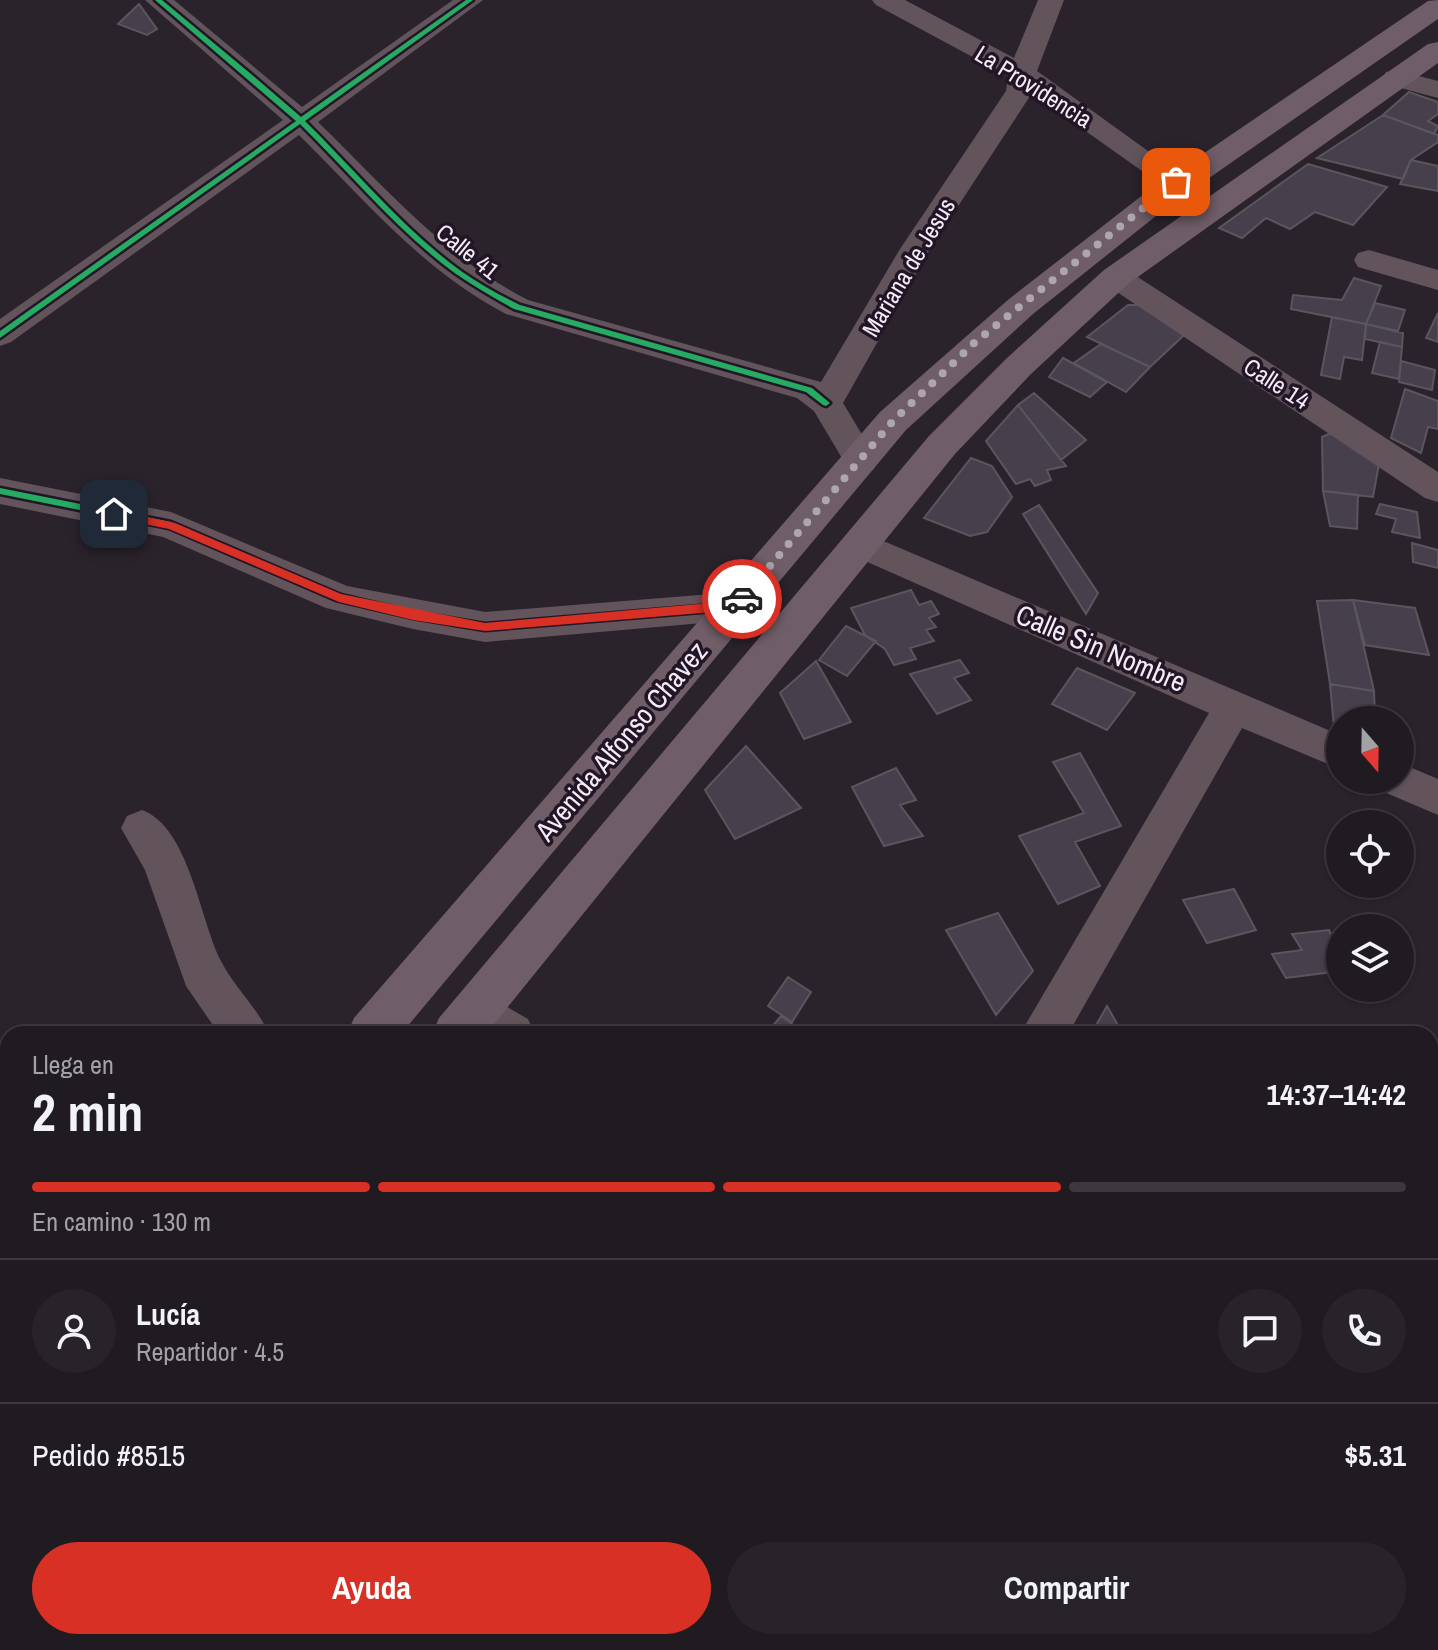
<!DOCTYPE html>
<html lang="es">
<head>
<meta charset="utf-8">
<style>
  body { margin:0; font-family:"Archivo Narrow",sans-serif; background:#28232a; color:#f1f3f6; height:100vh; display:flex; flex-direction:column; font-size:30px; white-space:nowrap }
  * { box-sizing:border-box; margin:0 }
  p { font-size:26px; color:#a2a1a5 }
  .icon { flex:none; width:44px; height:44px; fill:none; stroke:currentColor; stroke-width:2; stroke-linecap:round; stroke-linejoin:round }
  .map { position:relative; flex:1; overflow:hidden }
  .details { position:absolute; left:0px; top:1026px; width:1438px; height:624px; display:flex; flex-direction:column; background:#201a21; border-radius:24px 24px 0 0; box-shadow:0 2px 6px #0004,0 0 0 2px #3d383f }
  .details>* { flex:none }
  .needle { width:52px; rotate:160deg }
  .tools { position:absolute; left:1326px; top:706px; display:grid; gap:16px }
  .tools a { display:grid; place-items:center; width:88px; height:88px; border-radius:50%; background:#201a21; box-shadow:0 2px 6px #0004,0 0 0 2px #3d383f; font-size:40px }
  .pin { position:absolute; display:grid; place-items:center; width:68px; height:68px; color:#fff; margin:-34px; border-radius:16px; box-shadow:0 4px 12px #0006 }
  .courier { position:absolute; display:grid; place-items:center; width:80px; height:80px; margin:-40px; border:6px solid #d93025; border-radius:50%; background:#fff; color:#222; box-shadow:0 2px 10px #0007 }
  .overview em { font-style:normal; font-weight:700 }
  .overview div { display:flex; flex-direction:column-reverse }
  .overview { display:flex; align-items:center; justify-content:space-between; height:136px; padding:0 32px }
  h1 { font-size:52px; font-weight:700; line-height:60px }
  .bar { display:grid; grid-template-columns:repeat(4,1fr); gap:12px 8px; align-content:center; height:96px; padding:0 32px }
  .bar i { height:10px; border-radius:6px; background:#3d383f }
  .bar .active { background:#d93025 }
  .bar p { grid-column:span 4 }
  .line { display:flex; align-items:center; gap:20px; padding:0 32px; border-top:2px solid #3d383f }
  .line div { flex:1 }
  .round { display:grid; place-items:center; flex:none; width:84px; height:84px; border-radius:42px; background:#28232a }
  .button { display:flex; gap:16px; margin-top:auto; padding:16px 32px }
  .button a { flex:1; height:92px; border-radius:48px; background:#d93025; color:#fff; font-size:32px; font-weight:700; line-height:92px; text-align:center }
  .button a+a { background:#28232a; color:#f1f3f6 }
  .map>svg:first-child { display:block }
  .lines { fill:none; stroke-linecap:round; stroke-linejoin:round }
  .stream { fill:#041418; fill-rule:evenodd }
  .building { fill:#46404d; stroke:#5a565e; stroke-width:2 }
  .street { fill:#63545c; fill-rule:evenodd }
  .primary { fill:#6f5d67; fill-rule:evenodd }
  .cycleway-casing { stroke:#221626; stroke-width:5 }
  .cycleway { fill:#26ab63; fill-rule:evenodd }
  .route { fill:#d93025 }
  .done { stroke:#ada5b0; stroke-width:8; stroke-dasharray:0 14.4 }
  .labels { text-anchor:middle; dominant-baseline:central; stroke-width:7; stroke-linejoin:round; paint-order:stroke }
  .far-street-label { font-size:24px; fill:#f4ebf7; stroke:#221626 }
  .street-label { font-size:28px; fill:#f4ebf7; stroke:#221626 }
</style>
</head>
<body>
<div class="map">
<svg width="1438" height="1650" viewBox="0 0 1438 1650">
  <rect width="100%" height="100%" fill="#2a232c"/>
  <g class="lines">
    <path class="stream" d="M723 1642H740L737 1650H720Z"/>
  </g>
  <path class="building" d="M139 4 157 29 147 35 118 24Z
    M1409 92 1438 102V114L1428 121 1438 126 1434 134 1383 115Z
    M1383 115 1438 135V142L1411 160 1403 179 1317 158Z
    M1411 160 1438 166V191L1400 184Z
    M1308 164 1387 187 1353 225 1315 212 1290 229 1266 218 1242 238 1219 228Z
    M1354 278 1381 286 1366 324 1291 309 1293 295 1342 300Z
    M1375 303 1405 310 1398 331 1366 324Z
    M1128 305H1140L1184 335 1150 367 1087 337Z
    M1438 313V342L1426 338Z
    M1332 317 1366 324 1362 360 1344 357 1340 379 1321 375Z
    M1366 324 1403 333 1402 347 1365 339Z
    M1380 342 1402 347 1399 379 1372 373Z
    M1101 344 1150 367 1126 392 1074 363Z
    M1063 358 1107 382 1090 397 1049 377Z
    M1401 361 1435 370 1432 390 1399 382Z
    M1405 389 1438 401V429L1428 427 1421 453 1391 438Z
    M1034 393 1086 440 1061 460 1018 405Z
    M1018 405 1066 466 1047 470 1051 480 1035 486 1030 479 1016 484 986 441Z
    M1331 433 1379 464 1373 497 1323 491 1322 437Z
    M971 458 992 466 1012 497 987 532 970 536 924 518Z
    M1323 491 1358 495 1357 529 1330 526Z
    M1380 504 1417 512 1420 538 1392 532 1396 519 1376 514Z
    M1039 505 1098 593 1086 614 1023 514Z
    M1412 543 1438 550V568L1413 562Z
    M911 590 919 605 931 601 939 614 929 618 936 627 926 630 934 641 910 648 916 659 894 665 885 649 865 635 851 608Z
    M1353 600 1415 608 1429 655 1365 645Z
    M1353 600 1374 691 1330 684 1317 601Z
    M846 626 876 641 847 676 819 660Z
    M960 660 969 673 954 678 971 700 937 714 910 674Z
    M816 661 851 722 804 739 780 693Z
    M1077 668 1135 693 1107 730 1052 704Z
    M1330 684 1374 691 1375 720H1340V730L1334 727Z
    M746 746 801 808 735 839 705 790Z
    M1080 753 1121 826 1075 842 1100 886 1058 904 1019 836 1084 813 1053 762Z
    M896 768 916 800 900 805 923 836 884 846 852 787Z
    M1234 889 1256 930 1207 943 1183 900Z
    M998 913 1033 971 996 1015 946 930Z
    M1329 930 1340 954V971L1286 978 1272 954 1302 950 1292 934Z
    M788 977 811 992 792 1022 768 1006Z
    M1107 1006 1123 1034H1091Z
    M781 1016 806 1034H766Z
    M1430 1157 1438 1160 1430 1232Z
    M1430 1377 1438 1381V1480L1430 1475Z
    M1430 1512 1438 1517V1644L1430 1638Z
    M24 1642H52L58 1650H17Z
    M1196 1642H1294L1305 1650H1192Z"/>
  <g class="lines">
    <path class="street" d="M145 0H174L302 107 453 0H483L318 122C385 187 444 257 528 300L821 382 900 249 1006 91 1008 76 876 5 872 0H905L1014 58 1038 0H1064L1037 71 1191 182 1186 188H1166L1032 93 930 249 843 403 878 461 873 470 861 473 849 470 814 411 797 398 506 314C422 270 365 200 299 135L11 342 0 346V319L283 120Z
      M1396 70 1438 81V98L1386 84 1382 78 1386 72Z
      M1369 250 1438 270V290L1358 267 1354 260 1358 253Z
      M1116 267 1127 270 1438 472V502L1425 498 1105 284 1100 277 1105 270Z
      M0 478 171 512 347 586 485 612 737 592 750 596 756 606 750 616 737 620 485 642 413 629 326 608 163 537 0 504Z
      M860 531 1340 735V769L1242 728 1068 1034H1020L1209 713 847 553 842 544 847 535Z
      M1400 763 1438 779V815L1384 792 1378 780H1400Z
      M142 810C189 827 200 920 221 961 234 987 257 1007 269 1034H219L186 986 145 870 121 828 127 816Z
      M476 989 528 1019 535 1034C503 1034 468 1043 453 1010L460 995Z
      M0 1280 8 1284V1337L0 1333Z
      M648 1642H706L703 1650H645Z
      M1337 1642H1403L1406 1650H1340Z"/>
    <path class="primary" d="M1438 0V19L1166 208 1033 314 906 430 401 1034H347L354 1018 880 412 1009 299 1144 194 1428 1Z
      M1438 42V63L1128 284 1031 374 955 454 486 1034H432L439 1018 929 436 1007 358 1104 270 1428 44Z
      M8 1418V1480L0 1483V1421Z
      M8 1550V1615L0 1619V1554Z"/>
    <defs>
      <path id="cycleway" d="M155 0H162L251 74 301 117 466 0H473L305 121C356 171 403 229 461 271 480 284 499 295 520 305L812 388 830 403 826 406 823 405 806 392 514 309C494 298 475 287 456 274 398 232 351 174 300 124L0 338V331L296 121Z
        M0 488 171 522 341 595 413 612 485 624 737 603 741 606 737 609 485 630 413 618 336 600 169 528 0 494Z"/>
    </defs>
    <use href="#cycleway" class="cycleway-casing"/>
    <use href="#cycleway" class="cycleway"/>
  </g>
  <path class="route" d="M114 510 175 523 341 594 485 623 733 601 742 595 748 599 737 610 485 631 413 620 339 602 169 529 110 517V511Z"/>
  <g class="lines">
    <path class="done" d="M742 599 893 421 974 343 1176 182"/>
  </g>
  <g class="labels">
    <g class="far-street-label">
      <text transform="translate(1034 86) rotate(32)">La Providencia</text>
      <text transform="translate(468 251) rotate(39)">Calle 41</text>
      <text transform="translate(908 267) rotate(-59)">Mariana de Jesus</text>
      <text transform="translate(1277 383) rotate(33)">Calle 14</text>
    </g>
    <g class="street-label">
      <text transform="translate(1101 648) rotate(23)">Calle Sin Nombre</text>
      <text transform="translate(621 741) rotate(-50)">Avenida Alfonso Chavez</text>
    </g>
  </g>
</svg>
<div class="tools">
<a><svg class="needle" viewBox="-14 -14 28 28"><path d="M0-13l5 13h-10z" fill="#e53935"/><path d="M0 13l5-13h-10z" fill="#a2a1a5"/></svg></a>
<a><svg class="icon" aria-label="locate" viewBox="0 0 24 24"><circle cx="12" cy="12" r="6"/><path d="M12 2v4M12 18v4M2 12h4M18 12h4"/></svg></a>
<a><svg class="icon" aria-label="layers" viewBox="0 0 24 24"><path d="M12 4l9 5-9 5-9-5zM3 14l9 5 9-5"/></svg></a>
</div>
<div class="pin" style="left:1176px;top:182px;background:#ea580c"><svg class="icon" aria-label="bag" viewBox="0 0 24 24"><path d="M5 8h14l-1 12H6zM9 8a3 3 0 0 1 6 0"/></svg></div>
<div class="pin" style="left:114px;top:514px;background:#1f2937"><svg class="icon" aria-label="home" viewBox="0 0 24 24"><path d="M3 11l9-7 9 7M6 9v11h12V9"/></svg></div>
<div class="courier" style="left:742px;top:599px"><svg class="icon" aria-label="car" viewBox="0 0 24 24"><path d="M5 17H2v-5l4-1 3-4h7l3 4 3 1v5h-3M9 17h6M6 11h13"/><circle cx="7" cy="17" r="2"/><circle cx="17" cy="17" r="2"/></svg></div>
<section class="details">
<div class="overview"><div><h1>2 min</h1><p>Llega en</p></div><em>14:37–14:42</em></div>
<div class="bar"><i class="active"></i><i class="active"></i><i class="active"></i><i></i><p>En camino · 130 m</p></div>
<div class="line" style="height:144px"><a class="round"><svg class="icon" aria-label="person" viewBox="0 0 24 24"><circle cx="12" cy="8" r="4"/><path d="M4 21q1-7 8-7t8 7"/></svg></a><div><b>Lucía</b><p>Repartidor · 4.5</p></div><a class="round"><svg class="icon" aria-label="chat" viewBox="0 0 24 24"><path d="M4 5h16v11H9l-5 4z"/></svg></a><a class="round"><svg class="icon" aria-label="phone" viewBox="0 0 24 24"><path d="M5 4h4l2 5-3 2q2 4 5 5l2-3 5 2v4C11 20 4 13 5 4z"/></svg></a></div>
<div class="line" style="height:104px"><div>Pedido #8515</div><b>$5.31</b></div>
<div class="button"><a>Ayuda</a><a>Compartir</a></div>
</section>
</div>
</body>
</html>
